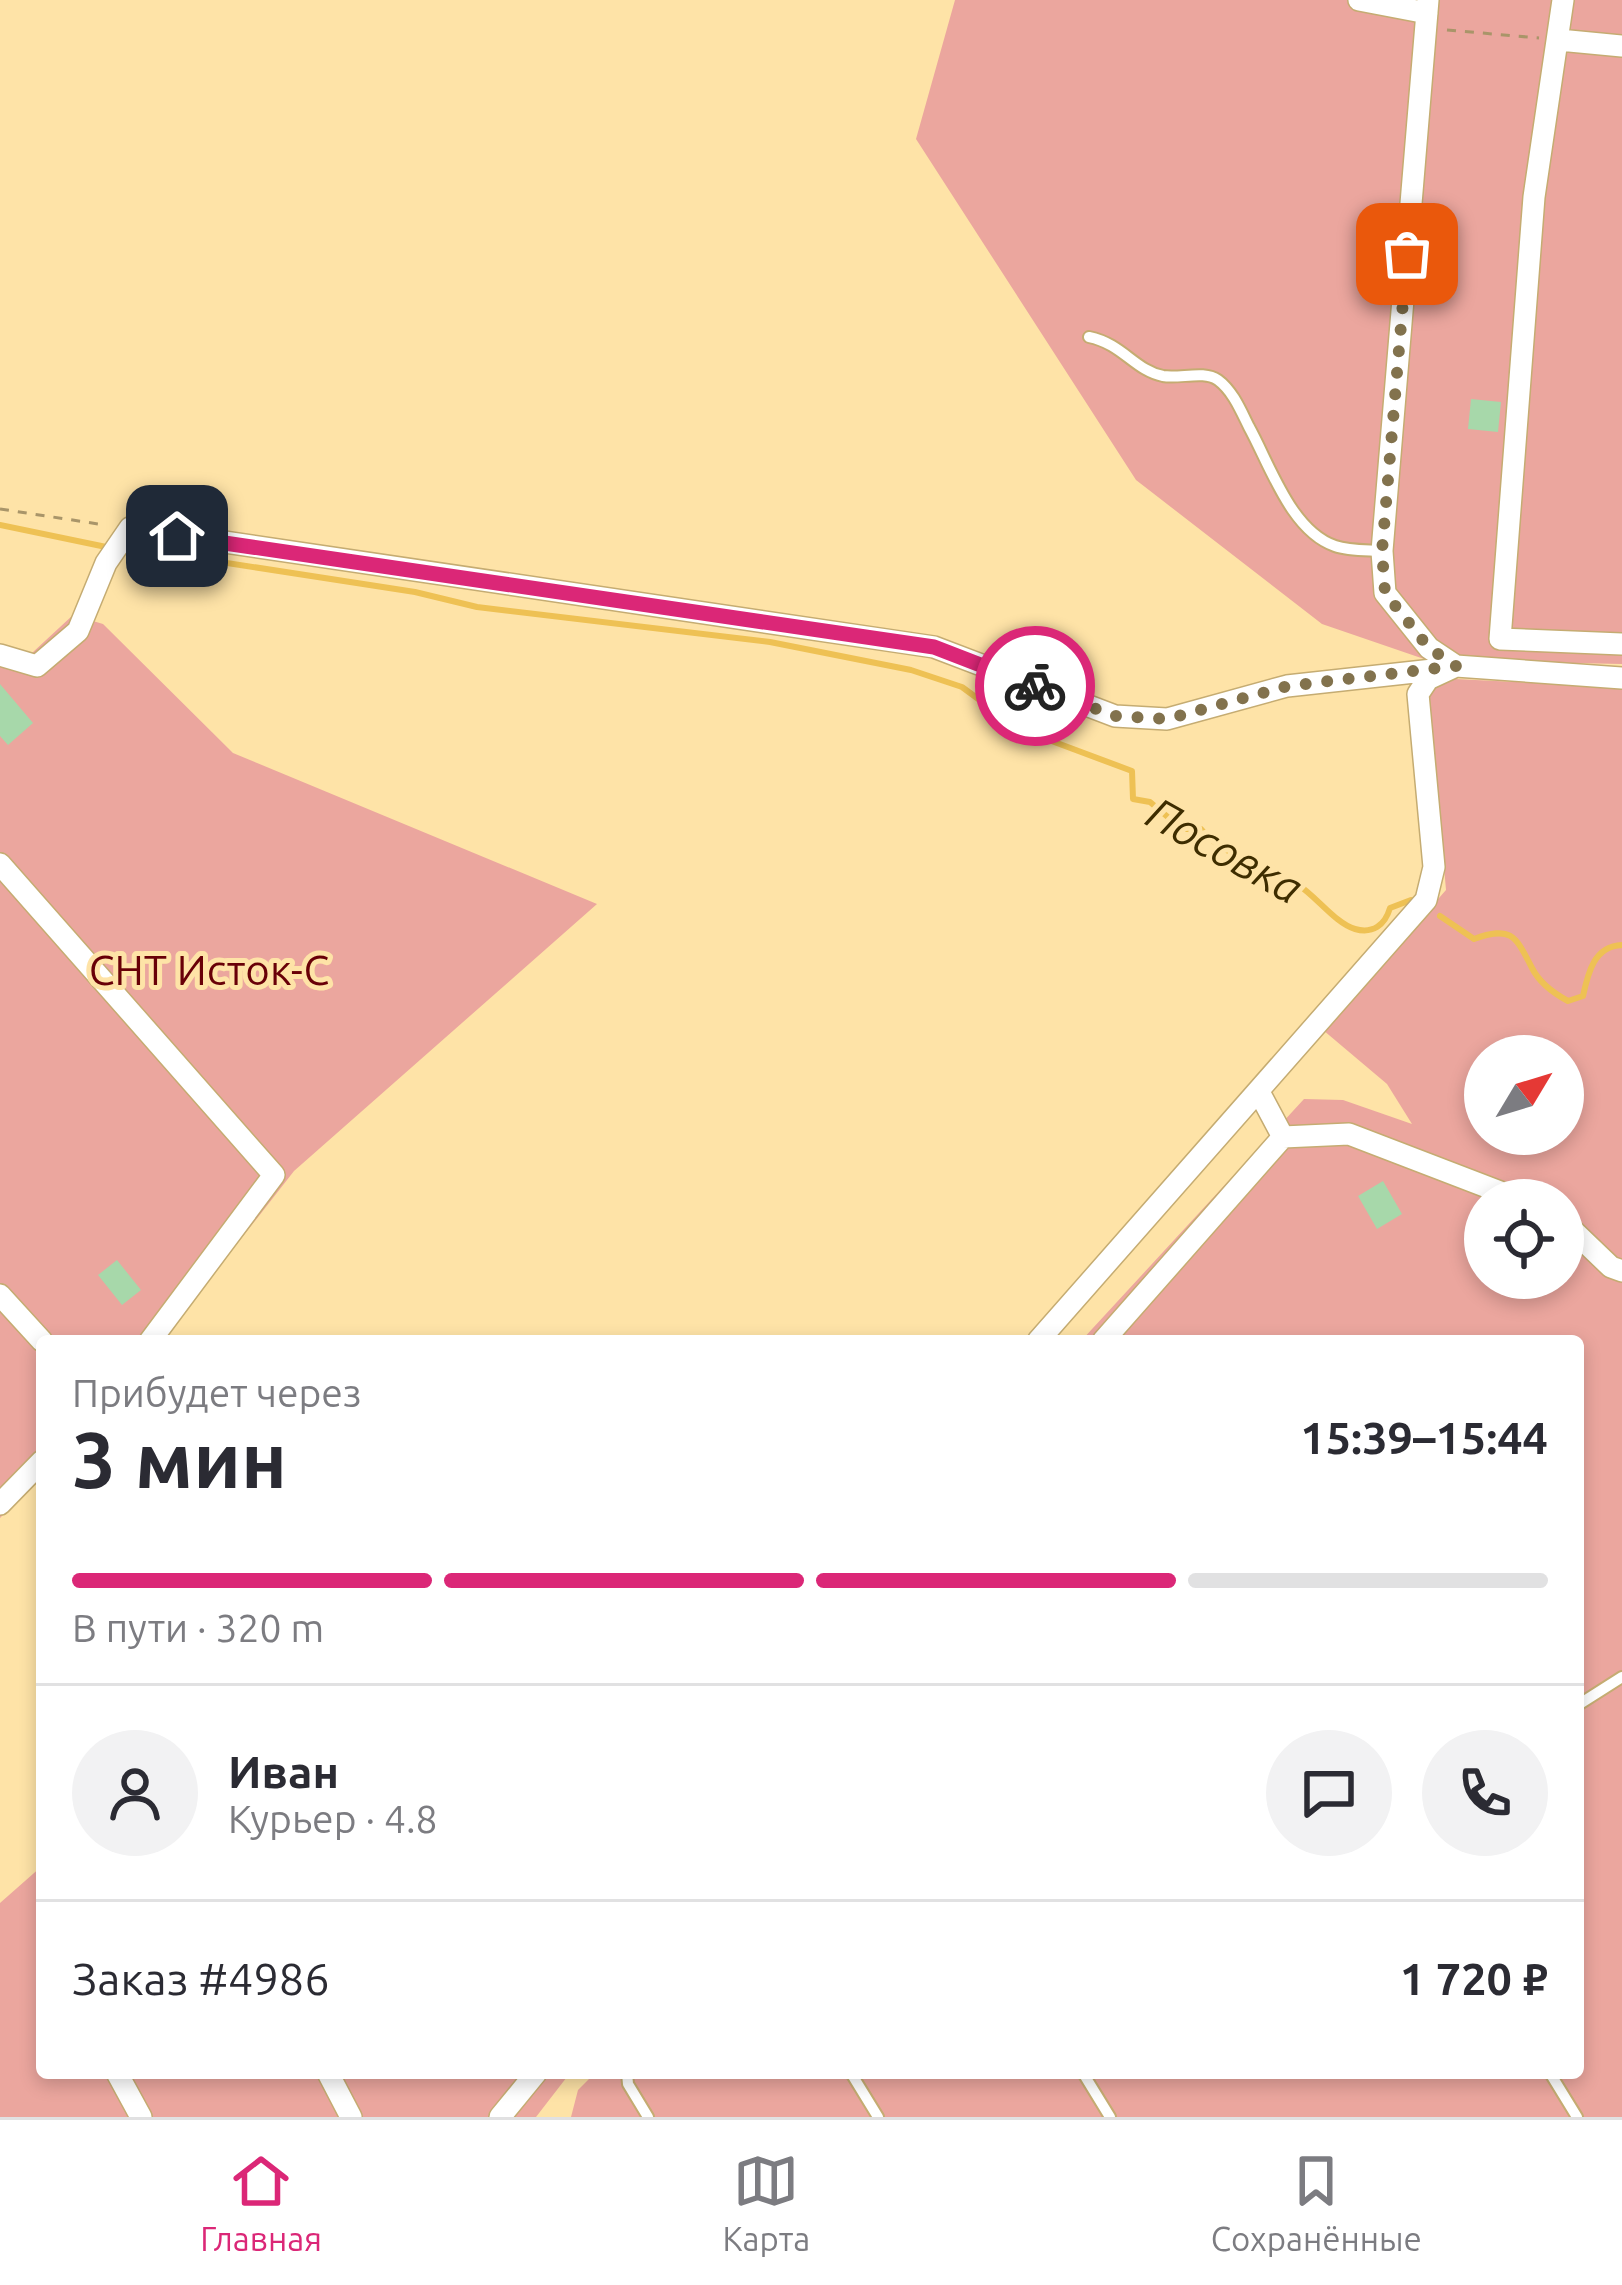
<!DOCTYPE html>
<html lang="ru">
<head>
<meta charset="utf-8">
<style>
  body { margin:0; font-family:Ubuntu,sans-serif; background:#f2f2f3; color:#2b2b33; height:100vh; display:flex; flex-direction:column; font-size:45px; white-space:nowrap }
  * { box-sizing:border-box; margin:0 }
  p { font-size:39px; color:#7c7c81 }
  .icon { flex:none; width:66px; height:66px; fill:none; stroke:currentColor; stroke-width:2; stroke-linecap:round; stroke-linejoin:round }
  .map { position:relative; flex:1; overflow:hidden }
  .panel { position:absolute; left:36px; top:1335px; width:1548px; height:744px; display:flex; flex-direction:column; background:#fff; border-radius:12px; box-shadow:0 6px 18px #0003 }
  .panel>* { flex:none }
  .needle { width:78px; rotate:52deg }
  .fabs { position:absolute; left:1464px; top:1035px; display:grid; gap:24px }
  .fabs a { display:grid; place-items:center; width:120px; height:120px; border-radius:50%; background:#fff; box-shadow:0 6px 18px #0003; font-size:60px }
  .pin { position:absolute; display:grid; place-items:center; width:102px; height:102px; color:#fff; margin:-51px; border-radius:24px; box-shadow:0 6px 18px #0006 }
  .courier { position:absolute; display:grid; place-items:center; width:120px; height:120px; margin:-60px; border:9px solid #db2777; border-radius:50%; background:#fff; color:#222; box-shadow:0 3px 15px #0007 }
  .overview em { font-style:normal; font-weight:600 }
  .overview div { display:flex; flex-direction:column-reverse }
  .overview { display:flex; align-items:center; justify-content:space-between; height:204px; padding:0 36px }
  h1 { font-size:78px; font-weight:600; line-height:90px }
  .bar { display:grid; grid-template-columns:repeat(4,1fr); gap:18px 12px; align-content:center; height:144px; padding:0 36px }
  .bar i { height:15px; border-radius:9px; background:#e1e1e2 }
  .bar .active { background:#db2777 }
  .bar p { grid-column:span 4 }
  .line { display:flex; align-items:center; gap:30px; padding:0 36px; border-top:3px solid #e1e1e2 }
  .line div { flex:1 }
  .round { display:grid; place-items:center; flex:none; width:126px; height:126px; border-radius:63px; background:#f2f2f3 }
  .dock { display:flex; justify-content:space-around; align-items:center; height:168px; border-top:3px solid #e1e1e2; background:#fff; font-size:33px; color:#7c7c81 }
  .dock a { display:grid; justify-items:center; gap:6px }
  .dock .active { color:#db2777 }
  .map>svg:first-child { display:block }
  .green { fill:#eba69e; fill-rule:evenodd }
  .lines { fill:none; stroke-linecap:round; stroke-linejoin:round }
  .stream { stroke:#eec154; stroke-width:6 }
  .building { fill:#a7d8aa }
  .lane-casing { stroke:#c5ac72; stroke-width:14 }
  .street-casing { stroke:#c5ac72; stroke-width:24 }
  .path { stroke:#a99569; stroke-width:3; stroke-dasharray:9 9; stroke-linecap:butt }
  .lane { stroke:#fff; stroke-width:10 }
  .street { stroke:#fff; stroke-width:21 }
  .done { stroke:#82724d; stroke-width:12; stroke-dasharray:0 21.6 }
  .route { stroke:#db2777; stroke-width:15 }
  .labels { text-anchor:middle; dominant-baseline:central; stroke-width:10; stroke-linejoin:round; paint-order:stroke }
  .park-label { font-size:42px; fill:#680007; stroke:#fee3a7 }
  .water-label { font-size:45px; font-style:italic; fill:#3e2d00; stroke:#fee3a7 }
</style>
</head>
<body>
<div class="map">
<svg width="1622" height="2117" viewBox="0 0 1622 2117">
  <rect width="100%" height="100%" fill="#fee3a7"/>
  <path class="green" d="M955 0H1622V664L1427 660 1322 624 1136 480 916 139Z
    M73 615 103 624 233 753 597 904 294 1171 161 1341H42V1475L0 1518V644L32 653Z
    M1455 679 1622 687V2117H571L578 2090 595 2073H1578V1341H1081L1304 1099 1343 1100 1412 1124 1387 1084 1323 1030 1446 890 1429 691ZM1485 1056H1563V1134H1485ZM1485 1200H1563V1278H1485Z
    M42 1866V2073H570L536 2117H0V1903Z"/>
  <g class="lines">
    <path class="stream" d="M0 525 111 548
      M123 551 143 550 415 592 477 607 770 642 911 670 962 687 981 701 995 703 1027 720 1049 740 1132 771 1133 799 1150 802 1182 829H1201C1222 856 1267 865 1297 884 1316 896 1336 924 1355 929 1373 934 1385 925 1390 908L1411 900
      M1440 916 1474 939C1512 925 1516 937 1532 968 1539 982 1555 994 1568 1001L1583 996C1588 973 1594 946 1622 945"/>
  </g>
  <path class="building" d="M1471 399 1501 402 1498 432 1468 429Z
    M0 684 33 723 8 745 0 736Z
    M1383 1181 1402 1214 1377 1229 1358 1196Z
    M117 1260 141 1290 122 1305 98 1275Z"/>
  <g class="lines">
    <defs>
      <path id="lane" d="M1089 337C1123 344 1134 370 1163 376 1180 379 1204 370 1218 380 1233 391 1241 411 1249 427 1270 465 1291 531 1335 546 1349 551 1367 550 1382 551
        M1578 1705 1622 1677
        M627 2073 628 2084 648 2117
        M851 2073 878 2117
        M1083 2073 1110 2117
        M1550 2073 1577 2117"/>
      <path id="street" d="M1359 0 1427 13
        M1428 0 1382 551 1385 593 1429 648 1456 666
        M1563 0 1534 197 1500 639 1622 644
        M1559 40 1622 46
        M0 655 37 666 78 631 106 563 130 528 934 647 1115 716 1167 719 1287 686 1442 669
        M0 864 274 1175 150 1341
        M1283 1137 1349 1134 1521 1200
        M1563 1221 1611 1267 1622 1271
        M0 1295 42 1341
        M1038 1341 1426 900 1434 867 1418 694 1428 679 1456 666 1622 678
        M1103 1341 1283 1137 1259 1092
        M0 1504 42 1461
        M117 2073 141 2117
        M328 2073 351 2117
        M500 2117 536 2073"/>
    </defs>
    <use href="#lane" class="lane-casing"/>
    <use href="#street" class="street-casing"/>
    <path class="path" d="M1447 30 1539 38
      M0 509 105 525"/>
    <use href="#lane" class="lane"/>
    <use href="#street" class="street"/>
  </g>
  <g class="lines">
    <path class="done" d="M1035 686 1115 716 1167 719 1288 686 1456 666 1429 648 1385 593 1382 551 1407 254"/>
    <path class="route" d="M177 536 934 647 1035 686"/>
  </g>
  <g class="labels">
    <g class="park-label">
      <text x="209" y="969">СНТ Исток-С</text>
    </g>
    <g class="water-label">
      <text transform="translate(1225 850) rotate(29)">Посовка</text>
    </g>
  </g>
</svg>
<div class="fabs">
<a><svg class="needle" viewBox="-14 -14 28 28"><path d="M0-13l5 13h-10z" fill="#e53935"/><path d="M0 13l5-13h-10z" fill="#7c7c81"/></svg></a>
<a><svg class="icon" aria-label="locate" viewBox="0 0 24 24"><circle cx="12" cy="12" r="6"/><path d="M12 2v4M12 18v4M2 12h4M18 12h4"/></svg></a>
</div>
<div class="pin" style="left:1407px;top:254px;background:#ea580c"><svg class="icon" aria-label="bag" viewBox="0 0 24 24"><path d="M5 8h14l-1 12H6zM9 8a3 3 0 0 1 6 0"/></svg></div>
<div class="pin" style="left:177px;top:536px;background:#1f2937"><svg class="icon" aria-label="home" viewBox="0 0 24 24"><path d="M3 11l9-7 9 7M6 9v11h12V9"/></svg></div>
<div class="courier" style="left:1035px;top:686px"><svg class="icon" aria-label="bike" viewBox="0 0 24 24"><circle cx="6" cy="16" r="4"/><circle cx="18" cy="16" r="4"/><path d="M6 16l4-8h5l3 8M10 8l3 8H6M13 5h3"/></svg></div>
<section class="panel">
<div class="overview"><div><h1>3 мин</h1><p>Прибудет через</p></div><em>15:39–15:44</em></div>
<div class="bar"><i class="active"></i><i class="active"></i><i class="active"></i><i></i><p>В пути · 320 m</p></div>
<div class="line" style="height:216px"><a class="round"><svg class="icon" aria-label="person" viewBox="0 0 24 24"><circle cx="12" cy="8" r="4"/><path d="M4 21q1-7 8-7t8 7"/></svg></a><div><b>Иван</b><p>Курьер · 4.8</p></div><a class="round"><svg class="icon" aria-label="chat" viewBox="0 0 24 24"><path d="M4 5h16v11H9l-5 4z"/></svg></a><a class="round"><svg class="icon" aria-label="phone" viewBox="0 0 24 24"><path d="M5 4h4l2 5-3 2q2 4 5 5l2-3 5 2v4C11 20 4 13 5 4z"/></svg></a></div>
<div class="line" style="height:156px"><div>Заказ #4986</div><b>1 720 ₽</b></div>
</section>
</div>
<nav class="dock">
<a class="active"><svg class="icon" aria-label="home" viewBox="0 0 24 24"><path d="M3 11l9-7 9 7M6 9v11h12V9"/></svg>Главная</a>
<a><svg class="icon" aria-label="map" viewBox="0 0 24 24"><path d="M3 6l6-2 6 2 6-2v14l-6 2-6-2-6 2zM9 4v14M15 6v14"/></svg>Карта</a>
<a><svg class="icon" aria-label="saved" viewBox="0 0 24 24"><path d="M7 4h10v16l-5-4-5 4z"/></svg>Сохранённые</a>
</nav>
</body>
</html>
